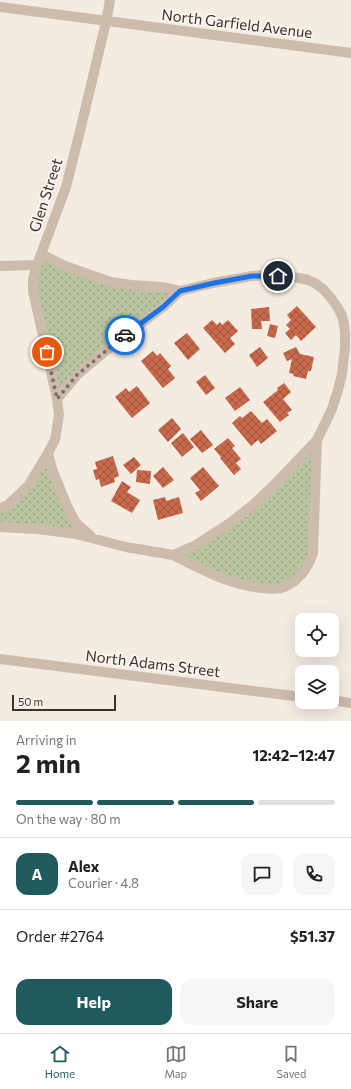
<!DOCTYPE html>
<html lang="en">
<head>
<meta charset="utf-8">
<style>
  body { margin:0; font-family:Commissioner,sans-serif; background:#f6f6f6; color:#222; height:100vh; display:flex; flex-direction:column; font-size:15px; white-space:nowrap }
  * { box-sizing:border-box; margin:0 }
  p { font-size:13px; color:#767676 }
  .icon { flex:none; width:22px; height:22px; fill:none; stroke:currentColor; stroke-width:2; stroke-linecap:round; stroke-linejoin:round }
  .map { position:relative; height:721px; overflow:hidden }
  .panel { display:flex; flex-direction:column; background:#fff; flex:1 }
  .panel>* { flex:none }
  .fabs { position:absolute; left:295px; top:613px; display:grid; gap:8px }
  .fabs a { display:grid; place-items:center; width:44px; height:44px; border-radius:8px; background:#fff; box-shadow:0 4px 16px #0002; font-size:20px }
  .scale { position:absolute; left:12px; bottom:10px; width:104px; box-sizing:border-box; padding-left:4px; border:2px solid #3b302b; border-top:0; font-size:11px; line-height:14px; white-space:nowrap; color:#3b302b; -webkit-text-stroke:3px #fbf5ee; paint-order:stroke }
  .pin { position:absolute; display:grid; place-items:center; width:34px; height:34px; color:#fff; margin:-17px; border:2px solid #fff; border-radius:50%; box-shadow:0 1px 4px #0007 }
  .courier { position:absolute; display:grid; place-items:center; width:40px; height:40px; margin:-20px; border:3px solid #1a73e8; border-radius:50%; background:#fff; color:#222; box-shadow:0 1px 5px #0007 }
  .summary em { font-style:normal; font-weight:700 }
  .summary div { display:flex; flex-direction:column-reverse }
  .summary { display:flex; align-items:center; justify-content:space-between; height:68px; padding:0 16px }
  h1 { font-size:26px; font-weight:700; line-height:30px }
  .bar { display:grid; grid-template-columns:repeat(4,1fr); gap:6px 4px; align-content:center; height:48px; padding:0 16px }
  .bar i { height:5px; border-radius:3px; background:#e0e0e0 }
  .bar .current { background:#1f5a5e }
  .bar p { grid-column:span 4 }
  .line { display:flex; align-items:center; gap:10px; padding:0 16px; border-top:1px solid #e0e0e0 }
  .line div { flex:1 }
  .round { display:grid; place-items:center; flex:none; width:42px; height:42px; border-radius:12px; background:#f6f6f6 }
  .primary-button { display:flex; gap:8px; margin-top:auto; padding:8px 16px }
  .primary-button a { flex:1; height:46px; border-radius:12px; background:#1f5a5e; color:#fff; font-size:16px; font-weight:700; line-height:46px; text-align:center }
  .primary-button a+a { background:#f6f6f6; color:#222 }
  .tabs { display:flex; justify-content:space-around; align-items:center; height:56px; border-top:1px solid #e0e0e0; background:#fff; font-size:11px; color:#767676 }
  .tabs a { display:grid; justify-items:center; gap:2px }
  .tabs .current { color:#1f5a5e }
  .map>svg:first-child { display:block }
  .grass { fill:url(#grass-dots) }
  .building { fill:url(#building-cross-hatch) }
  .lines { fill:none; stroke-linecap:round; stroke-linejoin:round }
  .minor { stroke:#cdbbac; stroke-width:10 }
  .done { stroke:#7c716b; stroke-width:4; stroke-dasharray:0 7.2 }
  .route { stroke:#1a73e8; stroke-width:5 }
  .labels { text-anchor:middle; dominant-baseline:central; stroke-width:4; stroke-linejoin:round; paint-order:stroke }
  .street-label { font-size:15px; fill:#3b302b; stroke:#fbf5ee }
</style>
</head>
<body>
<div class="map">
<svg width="351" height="721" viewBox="0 0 351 721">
  <defs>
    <pattern id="grass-dots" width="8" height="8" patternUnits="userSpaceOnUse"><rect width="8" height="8" fill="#b8c4a0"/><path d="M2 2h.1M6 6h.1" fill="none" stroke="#97a083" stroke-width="1.8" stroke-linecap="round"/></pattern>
    <pattern id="building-cross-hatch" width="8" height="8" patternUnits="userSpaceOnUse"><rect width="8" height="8" fill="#c8694b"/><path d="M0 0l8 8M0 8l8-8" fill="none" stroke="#a4573f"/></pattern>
  </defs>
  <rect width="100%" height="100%" fill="#f4ebe1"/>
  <path class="grass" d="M41 254 111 282 180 291 120 339 57 399 33 291Z
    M317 440 314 542 295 581 257 588 173 555 230 523Z
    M48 453 67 506 95 539 0 527V509L9 504Z"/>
  <path class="building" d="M297 306 316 327 301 341 296 335 291 340 285 333 290 329 286 325 291 320 287 315Z
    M269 307 270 321H261L262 329H252L251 309Z
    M212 320 217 325 220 322 222 325 228 320 238 331 230 338 235 344 225 353 203 328Z
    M270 324 278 326 275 338 267 336Z
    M187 333 200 349 188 360 174 343Z
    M260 347 268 358 257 367 249 355Z
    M296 347 300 354 314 357 311 371H308L306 379 293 376 294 374 289 373 292 359 287 361 283 353Z
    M153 351 157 356 160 353 171 366 168 369 175 378 163 388 141 361Z
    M205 375 215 388 206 395 196 382Z
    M284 383 291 392 283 399 292 410 287 413 289 415 280 422 263 402 278 390 277 388Z
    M137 386 150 403 132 418 115 397 126 388 129 392Z
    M240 387 250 400 235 411 225 398Z
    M251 411 262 423 267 419 277 431 261 444 258 440 251 446 232 423 240 416 242 418Z
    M172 418 181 429 168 442 158 430Z
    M201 430 213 445 202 453 190 439Z
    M183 433 194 447 182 457 171 443Z
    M228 438 235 446 232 448 241 459 236 463 241 469 234 475 220 458 221 457 214 449Z
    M113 456 119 476 114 478 115 482 101 487 99 479 96 480 93 470 97 469 95 462Z
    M134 457 141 465 131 474 123 465Z
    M163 467 174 480 163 488 153 476Z
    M203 467 219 486 201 501 195 493 200 490 190 478Z
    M137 470 151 471 150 484 136 482Z
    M122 481 131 487 127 492 140 500 132 513 111 501Z
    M165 497 166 501 179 497 183 513 158 520 153 500Z"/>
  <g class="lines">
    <path class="minor" d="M0 7 351 53
      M0 266 37 265
      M57 399 33 291V279L37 265 66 187 81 127 106 22 110 0
      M0 509 9 504 28 486 48 453
      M0 527 38 529 76 534 126 547 173 555 196 545 230 523 254 504 273 486 317 440 332 409 338 390 342 374 345 347V334L344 324 342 316 338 308 331 298 324 290 315 283 308 280 299 278 268 275 252 276 213 283 180 291 162 287 131 285 111 282 65 266 41 254
      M91 536 76 523 67 506 52 469 48 453 55 440 59 415 57 399 77 375 120 339 163 307 180 291
      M173 555C203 570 231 586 265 588 271 589 278 590 284 587 299 581 308 567 313 553L317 440
      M0 659 302 697
      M332 700 351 703"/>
  </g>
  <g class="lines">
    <path class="done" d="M47 352 57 399 77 375 125 335"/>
    <path class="route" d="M125 335 163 307 180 291 214 283 252 276H278"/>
  </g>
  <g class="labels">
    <g class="street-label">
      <text transform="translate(237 23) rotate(7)">North Garfield Avenue</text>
      <text transform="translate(45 195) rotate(-72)">Glen Street</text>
      <text transform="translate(153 663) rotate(7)">North Adams Street</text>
    </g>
  </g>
</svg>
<div class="fabs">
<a><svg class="icon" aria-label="locate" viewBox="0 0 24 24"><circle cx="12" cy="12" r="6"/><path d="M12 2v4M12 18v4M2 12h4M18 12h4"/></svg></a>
<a><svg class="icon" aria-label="layers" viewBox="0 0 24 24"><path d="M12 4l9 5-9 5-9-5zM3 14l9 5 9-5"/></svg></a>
</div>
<div class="scale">50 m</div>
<div class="pin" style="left:47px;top:352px;background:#ea580c"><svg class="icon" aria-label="bag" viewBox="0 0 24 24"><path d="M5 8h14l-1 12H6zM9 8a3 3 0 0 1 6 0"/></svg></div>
<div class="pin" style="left:278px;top:276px;background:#1f2937"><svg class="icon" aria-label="home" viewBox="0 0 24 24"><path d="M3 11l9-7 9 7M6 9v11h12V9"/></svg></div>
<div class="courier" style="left:125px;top:335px"><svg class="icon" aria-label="car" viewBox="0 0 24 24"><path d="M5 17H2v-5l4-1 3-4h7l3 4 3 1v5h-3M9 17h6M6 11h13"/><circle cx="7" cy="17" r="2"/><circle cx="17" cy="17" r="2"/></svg></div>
</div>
<section class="panel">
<div class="summary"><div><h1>2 min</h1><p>Arriving in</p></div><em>12:42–12:47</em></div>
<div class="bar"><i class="current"></i><i class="current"></i><i class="current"></i><i></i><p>On the way · 80 m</p></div>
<div class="line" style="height:72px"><b class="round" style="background:#1f5a5e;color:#fff">A</b><div><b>Alex</b><p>Courier · 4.8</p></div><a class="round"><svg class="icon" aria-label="chat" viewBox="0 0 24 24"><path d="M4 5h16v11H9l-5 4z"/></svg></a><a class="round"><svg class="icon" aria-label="phone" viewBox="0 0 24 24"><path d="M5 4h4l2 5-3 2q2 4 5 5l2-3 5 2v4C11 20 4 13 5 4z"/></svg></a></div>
<div class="line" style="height:52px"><div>Order #2764</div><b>$51.37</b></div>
<div class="primary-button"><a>Help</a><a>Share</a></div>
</section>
<nav class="tabs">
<a class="current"><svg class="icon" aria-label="home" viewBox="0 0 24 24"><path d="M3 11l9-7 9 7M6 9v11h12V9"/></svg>Home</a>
<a><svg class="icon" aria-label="map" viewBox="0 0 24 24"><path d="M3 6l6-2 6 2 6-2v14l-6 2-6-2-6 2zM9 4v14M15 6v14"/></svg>Map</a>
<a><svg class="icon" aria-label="saved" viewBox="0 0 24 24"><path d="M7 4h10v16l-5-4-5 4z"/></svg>Saved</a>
</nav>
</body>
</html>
